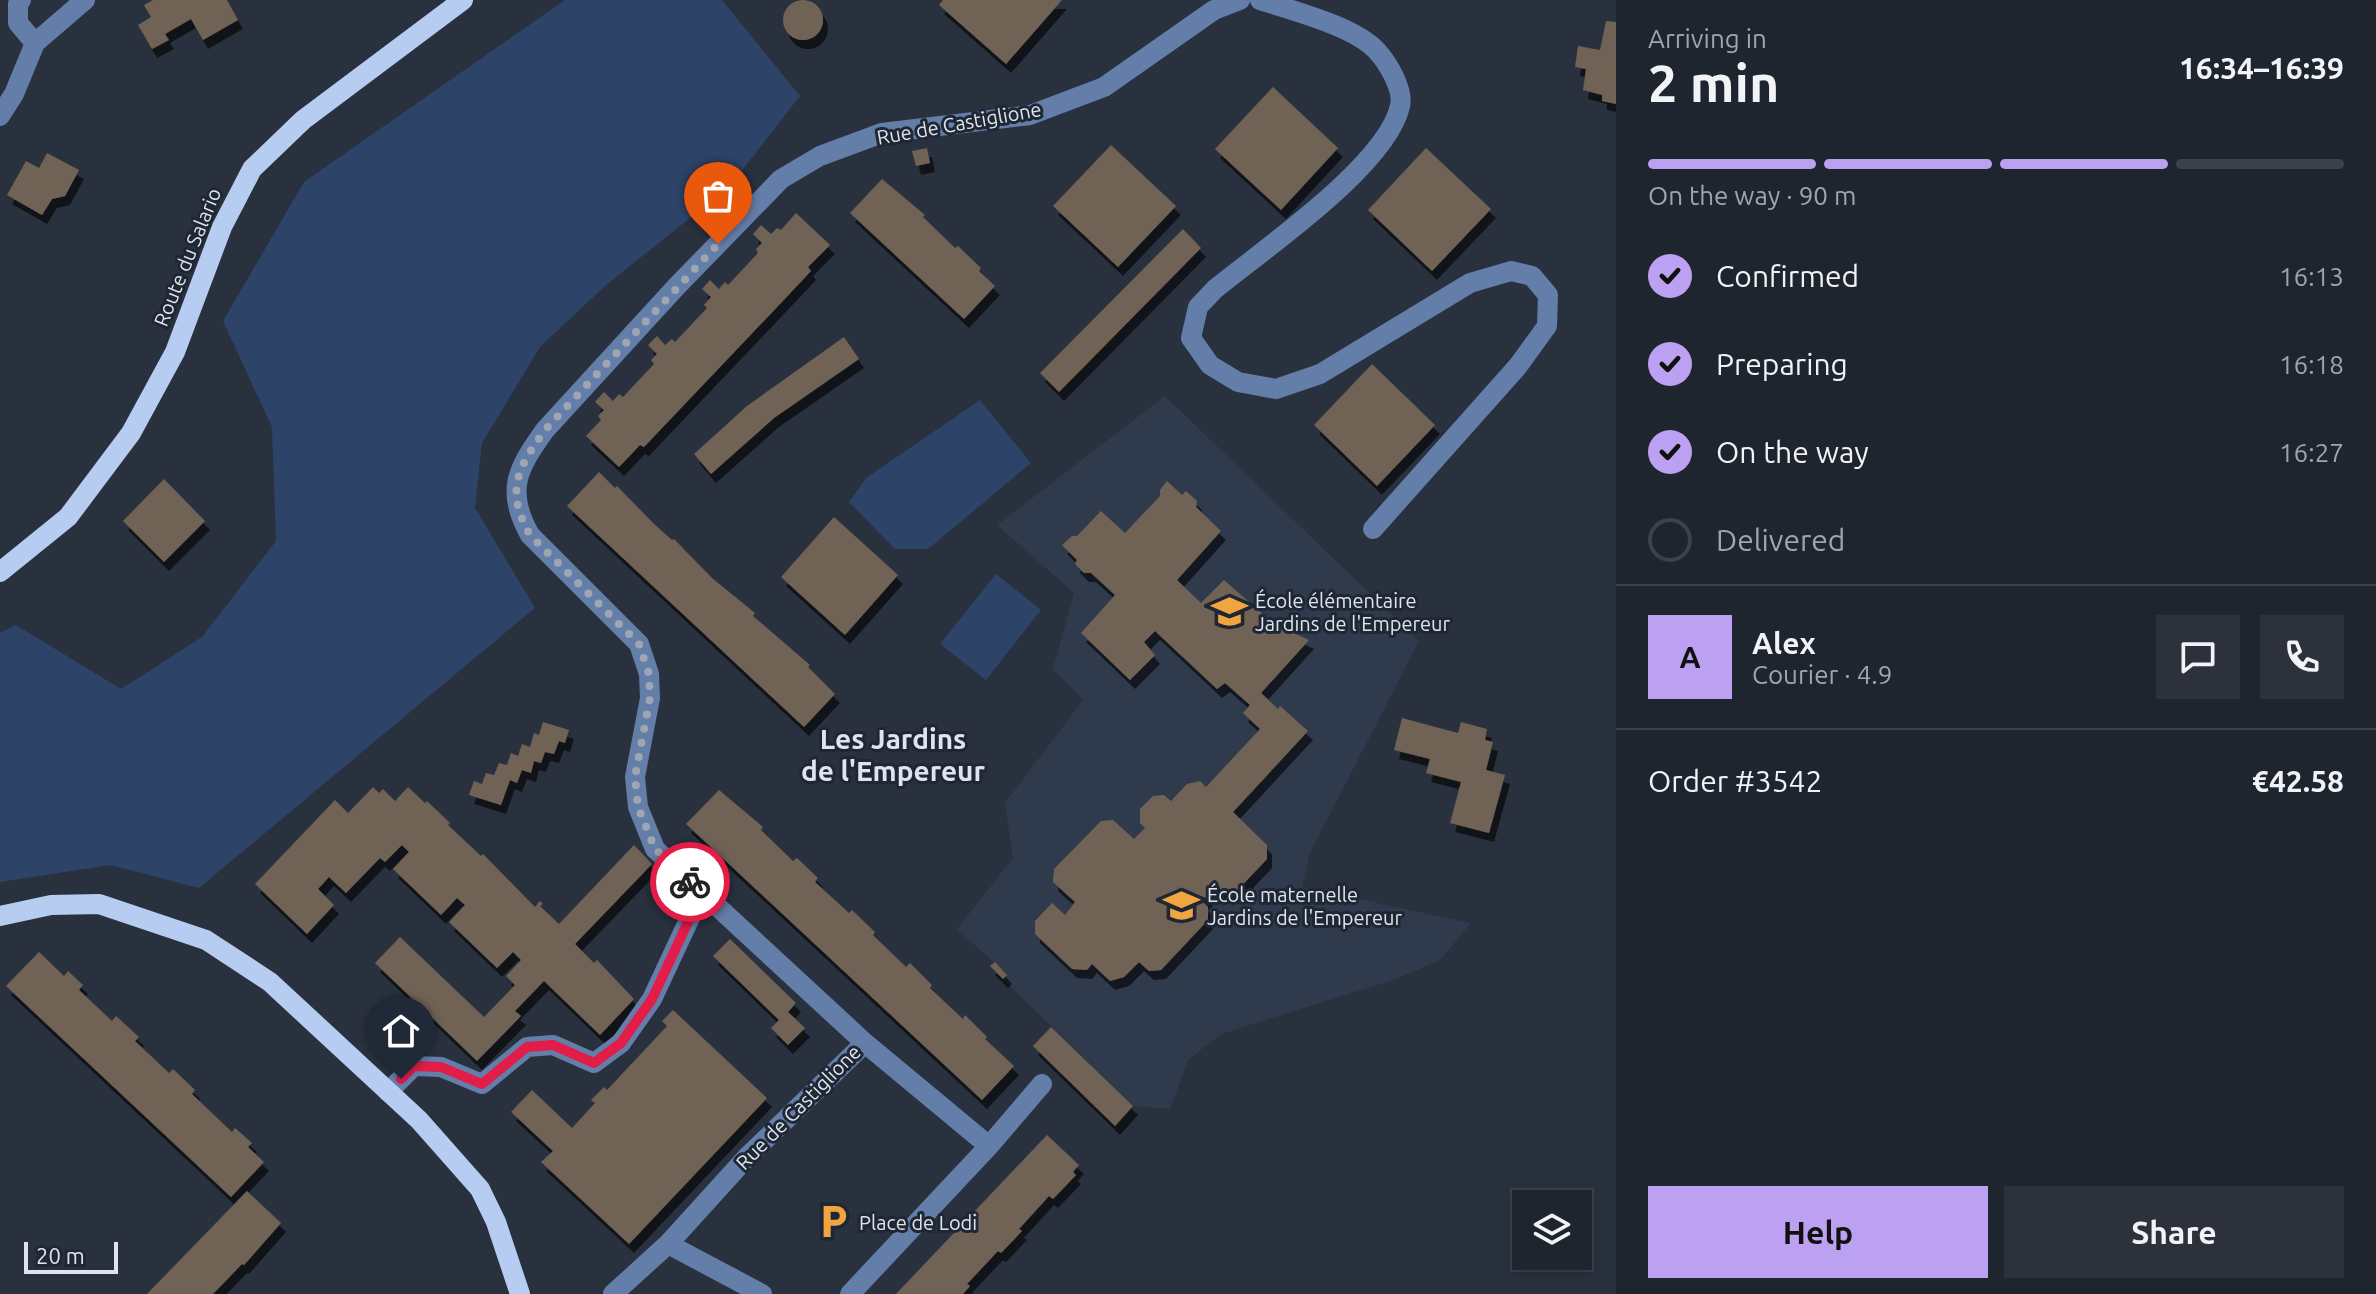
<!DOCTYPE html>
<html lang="en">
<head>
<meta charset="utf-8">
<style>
  body { margin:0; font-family:Ubuntu,sans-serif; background:#2c313b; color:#f1f3f6; height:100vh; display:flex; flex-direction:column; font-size:30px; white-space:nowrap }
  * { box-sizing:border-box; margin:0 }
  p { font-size:26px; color:#a1a5aa }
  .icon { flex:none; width:44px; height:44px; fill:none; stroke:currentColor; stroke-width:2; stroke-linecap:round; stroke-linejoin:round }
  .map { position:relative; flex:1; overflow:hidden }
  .sheet { display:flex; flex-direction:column; background:#1f252f; width:760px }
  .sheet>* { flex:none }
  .fabs { position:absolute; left:1512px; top:1190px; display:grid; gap:16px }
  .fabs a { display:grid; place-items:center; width:80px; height:80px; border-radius:0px; background:#1f252f; box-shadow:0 4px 12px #0003,0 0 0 2px #3c424b; font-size:40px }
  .scale { position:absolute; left:24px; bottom:20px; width:94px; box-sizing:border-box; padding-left:8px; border:4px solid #dfe5ee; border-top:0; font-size:22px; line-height:28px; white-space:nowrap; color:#dfe5ee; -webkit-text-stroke:6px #1f2734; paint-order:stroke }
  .pin { position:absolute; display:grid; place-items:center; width:68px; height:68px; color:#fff; margin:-82px -34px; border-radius:50% 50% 50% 0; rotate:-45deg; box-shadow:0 0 8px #0007 }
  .pin .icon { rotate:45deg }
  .courier { position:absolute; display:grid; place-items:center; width:80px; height:80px; margin:-40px; border:6px solid #e11d48; border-radius:50%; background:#fff; color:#222; box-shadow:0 2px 10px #0007 }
  .headline em { font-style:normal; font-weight:600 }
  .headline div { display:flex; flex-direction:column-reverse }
  .headline { display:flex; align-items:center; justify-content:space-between; height:136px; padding:0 32px }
  h1 { font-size:52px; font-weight:600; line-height:60px }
  .bar { display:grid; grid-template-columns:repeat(4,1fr); gap:12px 8px; align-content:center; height:96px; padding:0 32px }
  .bar i { height:10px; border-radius:6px; background:#3c424b }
  .bar .current { background:#bca0f2 }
  .bar p { grid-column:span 4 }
  .line { display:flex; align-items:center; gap:20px; padding:0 32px; border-top:2px solid #3c424b }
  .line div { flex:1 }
  .round { display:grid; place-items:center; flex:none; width:84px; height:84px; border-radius:0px; background:#2c313b }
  ol { padding:0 32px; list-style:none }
  li { display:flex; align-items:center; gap:24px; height:88px }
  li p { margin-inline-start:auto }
  li .icon { padding:8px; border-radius:50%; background:#bca0f2; color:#111; stroke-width:4 }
  li:last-child { color:#a1a5aa }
  li i { width:44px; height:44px; border:4px solid #3c424b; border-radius:50% }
  .cta { display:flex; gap:16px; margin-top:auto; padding:16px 32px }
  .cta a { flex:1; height:92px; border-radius:0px; background:#bca0f2; color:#111; font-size:32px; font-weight:600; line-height:92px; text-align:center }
  .cta a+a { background:#2c313b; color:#f1f3f6 }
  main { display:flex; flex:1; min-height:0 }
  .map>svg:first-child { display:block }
  .built { fill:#303a4d }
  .green { fill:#2d4368 }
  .building { fill:#706354; filter:url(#shadow) }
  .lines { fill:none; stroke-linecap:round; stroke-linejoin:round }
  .minor { stroke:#647eaa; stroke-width:20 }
  .major { stroke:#b6ccf0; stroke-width:20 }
  .done { stroke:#9fa6b1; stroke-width:8; stroke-dasharray:0 14.4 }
  .route { stroke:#e11d48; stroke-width:10 }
  .labels { text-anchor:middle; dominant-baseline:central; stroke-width:6; stroke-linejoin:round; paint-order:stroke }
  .street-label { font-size:20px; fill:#dfe5ee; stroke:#1f2734 }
  .poi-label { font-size:20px; fill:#dfe5ee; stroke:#1f2734; text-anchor:start }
  .district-label { font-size:28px; font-weight:bold; fill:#dfe5ee; stroke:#1f2734 }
</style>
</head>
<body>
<main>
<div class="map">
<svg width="1616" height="1294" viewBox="0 0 1616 1294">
  <defs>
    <filter id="shadow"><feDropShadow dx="5" dy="9" stdDeviation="0" flood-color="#0009"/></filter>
  </defs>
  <rect width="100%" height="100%" fill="#29313f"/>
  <path class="built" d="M1165 396 1419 641 1310 853 1302 887 1471 923 1440 960 1396 979 1221 1034 1188 1060 1170 1109 1133 1106 1003 979 1007 974 957 929 1013 858 1005 803 1083 700 1053 669 1074 593 997 525Z"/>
  <path class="green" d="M565 0H722L800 96 729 187 606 285 540 347 482 443 475 508 535 608 199 888 110 865 0 882V633L16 625 121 689 202 637 276 541 272 427 223 321 304 182Z
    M980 400 1031 463 928 549H895L849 502 866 478Z
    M996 574 1041 610 986 680 940 644Z"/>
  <path class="building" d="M783 20a20 20 0 1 1 40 0a20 20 0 1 1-40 0Z
    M153 0H227L238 20 203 40 191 19 165 34 169 40 152 49 138 25 151 17 144 5Z
    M943 0H1062L1006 64 939 5Z
    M1606 21 1616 22V104L1602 101V95L1583 90 1586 69 1575 67 1578 46 1600 50Z
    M1273 87 1338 148 1281 210 1215 149Z
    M1111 145 1176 206 1118 267 1053 206Z
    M927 148 930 163 916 166 912 151Z
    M1426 148 1491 209 1432 271 1368 210Z
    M47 153 79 170 65 196 52 199 42 215 7 195 26 161 39 168Z
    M882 179 925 215 923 217 955 248 958 246 981 268 979 271 995 286 964 319 850 213Z
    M796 213 830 245 808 267 811 271 780 304 644 447 640 445 619 467 586 436 601 420 598 416 604 410 595 402 604 392 613 401 619 394 623 397 654 364 651 360 657 354 648 345 657 336 665 345 672 339 675 342 707 308 704 305 711 297 702 289 710 280 719 289 725 282 728 285 758 253 756 249 762 243 753 234 761 225 771 234 777 228 781 230Z
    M1183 229 1201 248 1059 392 1040 373Z
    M844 337 859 359 774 418 711 474 694 454 747 406Z
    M1372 364 1435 425 1377 486 1314 425Z
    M599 472 615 488 617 486 654 524 672 540 674 539 712 578 755 613 753 616 810 665 808 667 835 694 804 727 567 506Z
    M164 479 205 521 164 562 123 521Z
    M1167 481 1182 495 1186 491 1197 501 1196 507 1221 531 1177 580 1201 603 1224 580 1274 624 1309 640 1261 693 1278 709 1280 706 1308 731 1233 812 1267 845V859L1233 895H1220L1214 890 1203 902 1208 907V920L1161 970 1149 971 1139 962 1124 977 1110 981 1092 964 1087 970 1072 969 1035 934V921L1052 903 1065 915 1075 902 1053 882 1054 869 1101 821 1113 820 1134 839 1145 828 1140 823V809L1153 796 1164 795 1171 801 1187 784 1200 781 1206 787 1260 729 1243 713 1250 705 1225 683 1217 689 1155 631 1144 642 1155 655 1130 680 1081 633 1115 595 1091 573H1084L1075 564 1077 560 1062 545 1072 536H1077L1101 511 1125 533 1160 496V490Z
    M834 517 898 575 845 635 781 577Z
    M1402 718 1458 733 1461 722 1487 729 1485 740 1493 742 1486 770 1505 775 1489 833 1450 823 1461 782 1426 773 1430 759 1394 750Z
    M543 722 569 730 565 743 559 741 554 754 545 752 541 763 534 761 531 773 522 770 517 783 510 780 501 805 469 795 474 781 482 784 486 773 494 775 499 763 507 765 511 753 518 756 522 744 530 747 534 733 539 735Z
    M373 787 379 793 383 789 395 801 408 787 425 803 427 801 450 823 448 825 481 856 483 854 535 907 540 901 543 904 540 906 559 924 634 845 652 864 575 944 594 963 597 960 634 999 600 1035 544 981 515 1011 521 1016 477 1061 375 963 400 937 484 1017 515 985 506 976 521 960 513 952 497 968 449 922 465 905 457 898 441 915 393 869 409 852 402 845 385 862 380 858 346 893 329 877 318 889 334 905 307 934 255 884 335 800 348 813Z
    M719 790 763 827 761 830 793 861 797 858 818 878 815 882 849 913 852 910 875 932 873 935 906 967 910 963 932 985 930 988 963 1019 965 1015 987 1037 985 1039 1014 1066 982 1100 686 824Z
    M730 939 796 1003 788 1012 805 1028 788 1045 771 1028 779 1020 713 956Z
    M39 952 64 976 68 971 83 985 79 990 95 1005 112 1021 116 1016 139 1037 135 1041 151 1056 169 1073 173 1069 195 1090 192 1094 232 1132 235 1128 252 1143 248 1147 264 1162 231 1197 6 986Z
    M995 962 1007 975 1003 979 990 966Z
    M673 1010 767 1098 629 1244 541 1162 553 1151 511 1112 532 1090 572 1128 595 1103 591 1100 604 1087 607 1090 667 1026 662 1021Z
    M1051 1027 1133 1106 1115 1126 1033 1046Z
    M1047 1135 1079 1165 1073 1172 1076 1175 1053 1199 1049 1196 1019 1229 1022 1231 1001 1253 998 1251 967 1284 970 1286 963 1294H896Z
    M247 1191 281 1223 244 1265 242 1264 213 1294H147Z"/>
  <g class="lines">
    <path class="minor" d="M21 0 18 4V23L35 43
      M1260 0C1293 11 1354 26 1377 51 1388 63 1404 90 1400 106 1387 165 1264 249 1215 289L1198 307 1191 338 1210 365 1238 382 1276 389 1320 374 1470 283 1511 271 1532 276 1548 295 1547 326 1518 366 1373 529
      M0 116 14 94 35 43 85 0
      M388 1092 414 1066 441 1067 482 1084 527 1047 553 1045 594 1063 621 1043 652 999 702 892
      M989 1146 865 1043 655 849 638 807 635 777 650 698 649 674 639 644 530 535C505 491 517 469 545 430L676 287 781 179 820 156 882 133 1030 115 1104 87 1214 10 1240 0
      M668 1244 762 1294
      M613 1294 668 1244 747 1157 865 1043
      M850 1294 989 1146 1042 1084"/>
    <path class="major" d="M0 572 68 517 131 433 175 352 222 227 252 169 303 120 463 0
      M0 916 51 905 99 904 206 940 270 982 419 1120 480 1189 496 1222 520 1294"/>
  </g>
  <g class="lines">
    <path class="done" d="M690 882 655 849 638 807 635 777 650 698 649 674 639 644 530 535C505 491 517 469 545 430L718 244"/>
    <path class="route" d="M401 1079 414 1066 441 1067 482 1084 527 1047 553 1045 594 1063 621 1043 652 999 702 892 690 882"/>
  </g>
  <defs>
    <symbol id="school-bare" viewBox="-9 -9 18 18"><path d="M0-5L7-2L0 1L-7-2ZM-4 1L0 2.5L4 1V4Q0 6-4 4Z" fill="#f1a540" stroke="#1f2734" stroke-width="2.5" paint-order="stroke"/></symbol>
    <symbol id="parking-bare" viewBox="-9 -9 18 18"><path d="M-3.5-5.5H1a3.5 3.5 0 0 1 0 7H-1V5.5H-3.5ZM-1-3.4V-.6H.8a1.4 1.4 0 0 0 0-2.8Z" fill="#f1a540" stroke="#1f2734" stroke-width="2.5" paint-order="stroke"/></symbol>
  </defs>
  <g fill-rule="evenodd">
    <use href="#school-bare" x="1204" y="586" width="51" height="51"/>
    <use href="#school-bare" x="1156" y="880" width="51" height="51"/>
    <use href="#parking-bare" x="808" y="1196" width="51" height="51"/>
  </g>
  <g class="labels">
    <g class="street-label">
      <text transform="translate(959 123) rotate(-10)">Rue de Castiglione</text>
      <text transform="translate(187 257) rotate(-68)">Route du Salario</text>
      <text transform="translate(798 1107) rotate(-45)">Rue de Castiglione</text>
    </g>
    <g class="poi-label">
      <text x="1255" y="600">École élémentaire<tspan x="1255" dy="23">Jardins de l'Empereur</tspan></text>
      <text x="1207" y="894">École maternelle<tspan x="1207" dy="23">Jardins de l'Empereur</tspan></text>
      <text x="859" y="1222">Place de Lodi</text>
    </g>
    <g class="district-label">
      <text x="893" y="738">Les Jardins<tspan x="893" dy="32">de l'Empereur</tspan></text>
    </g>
  </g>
</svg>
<div class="fabs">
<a><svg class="icon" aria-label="layers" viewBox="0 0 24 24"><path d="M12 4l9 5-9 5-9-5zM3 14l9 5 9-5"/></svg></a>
</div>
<div class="scale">20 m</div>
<div class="pin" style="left:718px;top:244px;background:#ea580c"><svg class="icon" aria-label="bag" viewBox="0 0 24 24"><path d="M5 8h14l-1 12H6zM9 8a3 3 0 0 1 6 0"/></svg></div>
<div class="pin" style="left:401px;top:1079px;background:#1f2937"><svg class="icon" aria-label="home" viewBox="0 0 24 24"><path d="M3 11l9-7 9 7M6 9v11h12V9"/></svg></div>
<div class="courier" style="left:690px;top:882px"><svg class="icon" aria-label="bike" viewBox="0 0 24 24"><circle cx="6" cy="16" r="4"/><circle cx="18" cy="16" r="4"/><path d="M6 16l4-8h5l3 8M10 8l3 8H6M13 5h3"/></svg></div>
</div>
<section class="sheet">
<div class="headline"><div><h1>2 min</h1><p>Arriving in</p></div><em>16:34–16:39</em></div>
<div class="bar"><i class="current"></i><i class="current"></i><i class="current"></i><i></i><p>On the way · 90 m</p></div>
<ol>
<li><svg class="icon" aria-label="check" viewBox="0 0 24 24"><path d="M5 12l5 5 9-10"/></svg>Confirmed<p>16:13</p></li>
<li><svg class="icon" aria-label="check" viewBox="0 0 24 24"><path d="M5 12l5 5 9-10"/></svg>Preparing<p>16:18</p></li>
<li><svg class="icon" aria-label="check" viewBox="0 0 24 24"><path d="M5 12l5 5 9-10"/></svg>On the way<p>16:27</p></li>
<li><i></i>Delivered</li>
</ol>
<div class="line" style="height:144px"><b class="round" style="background:#bca0f2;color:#111">A</b><div><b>Alex</b><p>Courier · 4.9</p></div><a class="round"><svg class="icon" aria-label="chat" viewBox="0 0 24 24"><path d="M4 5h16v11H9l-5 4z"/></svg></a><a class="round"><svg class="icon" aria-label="phone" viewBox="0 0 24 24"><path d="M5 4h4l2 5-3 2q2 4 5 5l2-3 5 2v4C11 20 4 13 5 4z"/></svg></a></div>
<div class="line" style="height:104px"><div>Order #3542</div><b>€42.58</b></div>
<div class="cta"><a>Help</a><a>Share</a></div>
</section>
</main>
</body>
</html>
